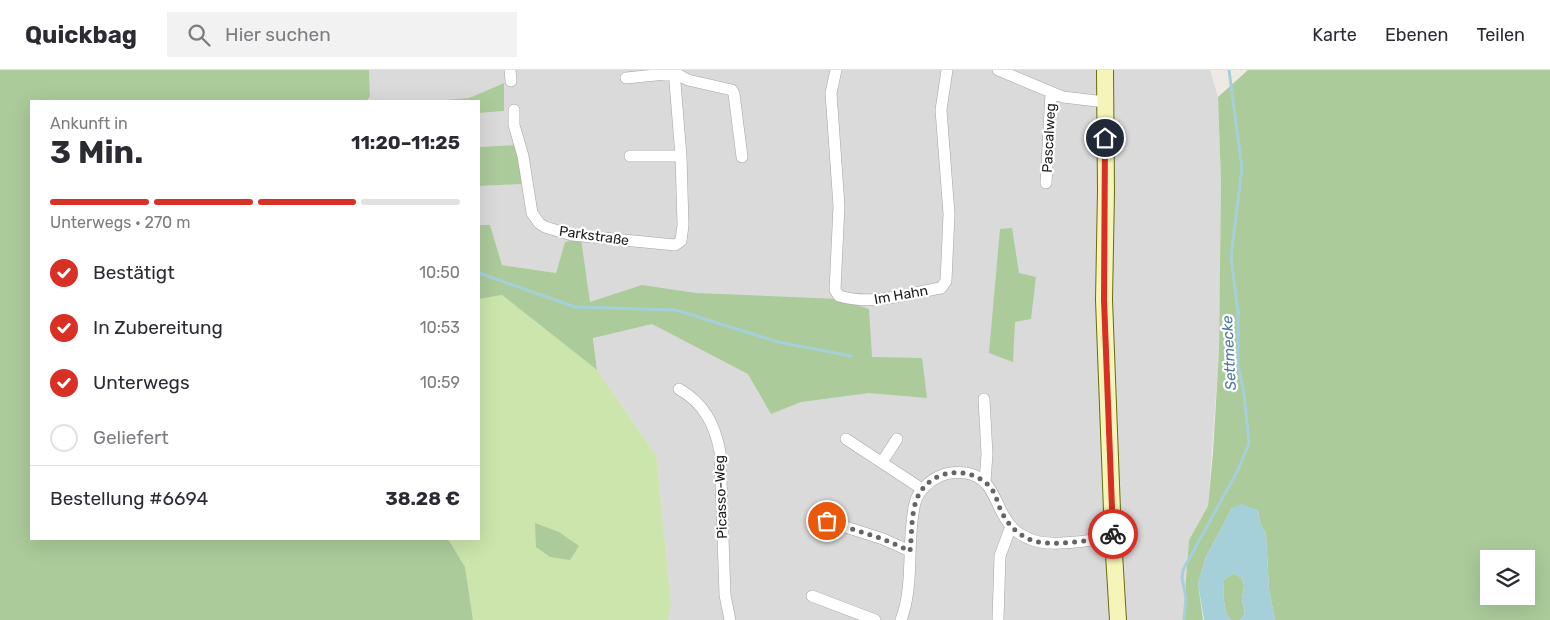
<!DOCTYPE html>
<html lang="de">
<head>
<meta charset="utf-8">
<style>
  body { margin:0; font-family:Rubik,sans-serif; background:#f2f2f3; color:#2b2b33; height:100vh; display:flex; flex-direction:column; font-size:19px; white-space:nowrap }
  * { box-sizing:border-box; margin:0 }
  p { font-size:16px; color:#7c7c81 }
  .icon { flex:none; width:28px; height:28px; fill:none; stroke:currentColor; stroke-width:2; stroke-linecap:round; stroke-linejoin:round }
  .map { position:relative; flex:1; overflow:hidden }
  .details { position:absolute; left:30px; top:30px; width:450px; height:440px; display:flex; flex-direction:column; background:#fff; border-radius:0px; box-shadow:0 5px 20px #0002 }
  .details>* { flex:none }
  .fabs { position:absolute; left:1480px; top:480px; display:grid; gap:10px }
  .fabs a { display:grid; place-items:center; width:55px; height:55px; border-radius:0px; background:#fff; box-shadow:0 5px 20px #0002; font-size:25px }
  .pin { position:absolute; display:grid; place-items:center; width:42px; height:42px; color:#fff; margin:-21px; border:2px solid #fff; border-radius:50%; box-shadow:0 1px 5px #0007 }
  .courier { position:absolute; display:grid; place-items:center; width:50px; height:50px; margin:-25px; border:4px solid #d93025; border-radius:50%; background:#fff; color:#222; box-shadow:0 1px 6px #0007 }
  .headline em { font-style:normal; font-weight:700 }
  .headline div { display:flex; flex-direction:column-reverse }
  .headline { display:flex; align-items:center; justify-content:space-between; height:85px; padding:0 20px }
  h1 { font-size:32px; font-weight:700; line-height:38px }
  .bar { display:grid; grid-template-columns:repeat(4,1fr); gap:8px 5px; align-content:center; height:60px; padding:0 20px }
  .bar i { height:6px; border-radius:4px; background:#e1e1e2 }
  .bar .on { background:#d93025 }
  .bar p { grid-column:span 4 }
  .line { display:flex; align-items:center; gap:12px; padding:0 20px; border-top:1px solid #e1e1e2 }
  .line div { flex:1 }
  ol { padding:0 20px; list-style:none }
  li { display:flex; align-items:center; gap:15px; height:55px }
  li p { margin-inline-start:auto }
  li .icon { padding:5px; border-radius:50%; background:#d93025; color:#fff; stroke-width:4 }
  li:last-child { color:#7c7c81 }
  li i { width:28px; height:28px; border:2px solid #e1e1e2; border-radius:50% }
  header { display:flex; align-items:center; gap:30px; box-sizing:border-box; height:70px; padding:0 25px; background:#fff; border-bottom:1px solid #e1e1e2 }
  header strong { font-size:24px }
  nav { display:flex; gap:28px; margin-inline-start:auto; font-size:18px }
  .search { width:350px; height:45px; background:#f2f2f3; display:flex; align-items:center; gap:12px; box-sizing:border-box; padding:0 18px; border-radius:0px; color:#7c7c81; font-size:19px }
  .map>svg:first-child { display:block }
  .residential { fill:#dbdada }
  .grass { fill:#cbe5ac }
  .forest { fill:#abcb9a; fill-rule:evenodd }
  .water { fill:#a6d0d9 }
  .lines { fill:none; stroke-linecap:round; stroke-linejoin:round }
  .stream { stroke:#a6d0d9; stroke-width:3 }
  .street-casing { stroke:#a4a4a4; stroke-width:12 }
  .secondary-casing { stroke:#676d0b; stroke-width:18 }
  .street { stroke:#fff; stroke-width:11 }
  .secondary { stroke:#f5f5ba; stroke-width:16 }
  .done { stroke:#666562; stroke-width:5; stroke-dasharray:0 9 }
  .route { stroke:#d93025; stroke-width:6 }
  .labels { text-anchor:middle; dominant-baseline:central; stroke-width:4.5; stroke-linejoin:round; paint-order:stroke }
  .street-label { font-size:14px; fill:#1d1d1d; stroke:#fff }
  .water-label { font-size:15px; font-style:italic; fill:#4c7aa0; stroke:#fff }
</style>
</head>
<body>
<header>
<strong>Quickbag</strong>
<div class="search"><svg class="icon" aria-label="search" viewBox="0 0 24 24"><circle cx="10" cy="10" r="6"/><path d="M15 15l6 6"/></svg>Hier suchen</div>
<nav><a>Karte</a><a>Ebenen</a><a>Teilen</a></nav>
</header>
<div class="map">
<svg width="1550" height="550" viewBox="0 0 1550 550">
  <rect width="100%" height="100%" fill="#eeeae3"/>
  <path class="residential" d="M369 0H1210L1218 27 1221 112 1219 281 1208 436 1189 470 1183 550H668L671 534 656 385 597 300 587 209 565 172 556 203 502 195 490 155H479V116L524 114 516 75 479 77V43L504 41V13L469 28 432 31H367L370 26Z"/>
  <path class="grass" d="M502 225 597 300 656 385 671 534 668 550H473L465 497 448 469H479V229Z"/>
  <path class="forest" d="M0 0H369L370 26 367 31H31V469H448L465 497 473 550H0Z
    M1248 0H1550V550H1275L1269 519 1266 464 1260 453 1258 440 1232 438 1206 487 1198 514 1203 550H1183L1189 470 1208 436 1213 383 1219 281 1221 112 1218 27ZM1489 489H1526V526H1489Z
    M504 13V41L479 43V31H432L469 28Z
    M516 75 524 114 479 116V77Z
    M479 155H490L502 195 556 203 565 172 581 169 590 232 642 215 696 223 838 229 869 239 872 287 922 288 927 328 869 323 801 332 771 344 748 304 652 254 593 268 597 300 502 225 479 229Z
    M1012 158 1019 203 1036 207 1031 249 1015 252 1013 292 989 283 1000 159Z
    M535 453 559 462 579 476 570 490 550 487 536 477Z
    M1233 503 1242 508 1244 515 1242 529 1245 544 1240 550H1231C1222 541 1224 523 1224 510Z"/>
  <path class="water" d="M1241 434 1258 440 1260 453 1266 464 1269 519 1275 550H1240L1245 543 1242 529 1244 515 1242 508 1233 503 1224 510C1224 523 1222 541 1231 550H1204L1198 514 1206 487 1232 438Z"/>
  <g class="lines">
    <path class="stream" d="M479 203 575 237 676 240 778 272 851 286
      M1184 550 1186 528 1182 508 1183 500 1238 400 1249 373 1244 324 1238 295V242L1231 187 1242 98 1229 0"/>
    <defs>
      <path id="street" d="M510 0 511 11
        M836 0 831 23 839 136 835 220 839 226C874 236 905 224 941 218L946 211 949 144 941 40 947 0
        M998 0 1063 27 1105 32
        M626 8 675 3 688 10 732 20 734 24 742 87
        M514 40V55L523 86 532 143 539 153 545 157 572 165 675 175 681 171 683 155 681 86 674 0
        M630 86H681
        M1046 113 1051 23
        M679 319C704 333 715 355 720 382L725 525 730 550
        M984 329 987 384 985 412
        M846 369 922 419
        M882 392 897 369
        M827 451 883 469 910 481
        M812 526 875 550
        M901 550C915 513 906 470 915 433 918 421 929 411 940 406 949 402 957 402 966 403 996 408 994 438 1011 456 1015 462 1023 466 1030 469 1048 478 1092 470 1113 467
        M998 550 1000 486 1011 456"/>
      <path id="secondary" d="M1105 0 1106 121 1104 230 1113 467 1118 550"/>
    </defs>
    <use href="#street" class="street-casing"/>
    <use href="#secondary" class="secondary-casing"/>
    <use href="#street" class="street"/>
    <use href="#secondary" class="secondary"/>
  </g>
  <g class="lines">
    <path class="done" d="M827 451 883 469 910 481C912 465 911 446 916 431 927 399 970 393 991 418 995 423 997 430 999 436 1005 451 1014 462 1029 469 1047 478 1092 470 1113 467V464"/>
    <path class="route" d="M1105 68 1104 230 1113 464"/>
  </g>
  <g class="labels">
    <g class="street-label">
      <text transform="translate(1049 68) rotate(-87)">Pascalweg</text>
      <text transform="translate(594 166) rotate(8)">Parkstraße</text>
      <text transform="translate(901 225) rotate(-10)">Im Hahn</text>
      <text transform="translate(721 427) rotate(-92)">Picasso-Weg</text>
    </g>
    <g class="water-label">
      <text transform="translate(1229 283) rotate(-93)">Settmecke</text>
    </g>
  </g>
</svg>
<div class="fabs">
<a><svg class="icon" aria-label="layers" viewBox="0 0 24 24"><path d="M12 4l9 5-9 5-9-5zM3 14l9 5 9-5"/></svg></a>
</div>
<div class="pin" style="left:827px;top:451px;background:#ea580c"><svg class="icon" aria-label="bag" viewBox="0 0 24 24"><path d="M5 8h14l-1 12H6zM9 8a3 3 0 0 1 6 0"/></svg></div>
<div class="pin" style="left:1105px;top:68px;background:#1f2937"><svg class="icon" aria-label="home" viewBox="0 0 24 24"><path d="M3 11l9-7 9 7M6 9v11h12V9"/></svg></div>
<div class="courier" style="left:1113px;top:464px"><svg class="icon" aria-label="bike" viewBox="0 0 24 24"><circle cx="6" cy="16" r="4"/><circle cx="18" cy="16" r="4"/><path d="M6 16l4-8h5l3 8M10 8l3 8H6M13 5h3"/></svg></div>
<section class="details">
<div class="headline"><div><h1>3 Min.</h1><p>Ankunft in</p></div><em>11:20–11:25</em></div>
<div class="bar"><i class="on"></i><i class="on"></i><i class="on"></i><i></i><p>Unterwegs · 270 m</p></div>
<ol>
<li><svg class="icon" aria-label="check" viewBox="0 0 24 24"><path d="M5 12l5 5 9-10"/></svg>Bestätigt<p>10:50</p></li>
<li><svg class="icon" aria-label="check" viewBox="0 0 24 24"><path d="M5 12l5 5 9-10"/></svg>In Zubereitung<p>10:53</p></li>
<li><svg class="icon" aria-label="check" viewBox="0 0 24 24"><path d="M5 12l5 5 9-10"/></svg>Unterwegs<p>10:59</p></li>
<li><i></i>Geliefert</li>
</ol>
<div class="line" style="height:65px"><div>Bestellung #6694</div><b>38.28 €</b></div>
</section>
</div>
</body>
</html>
